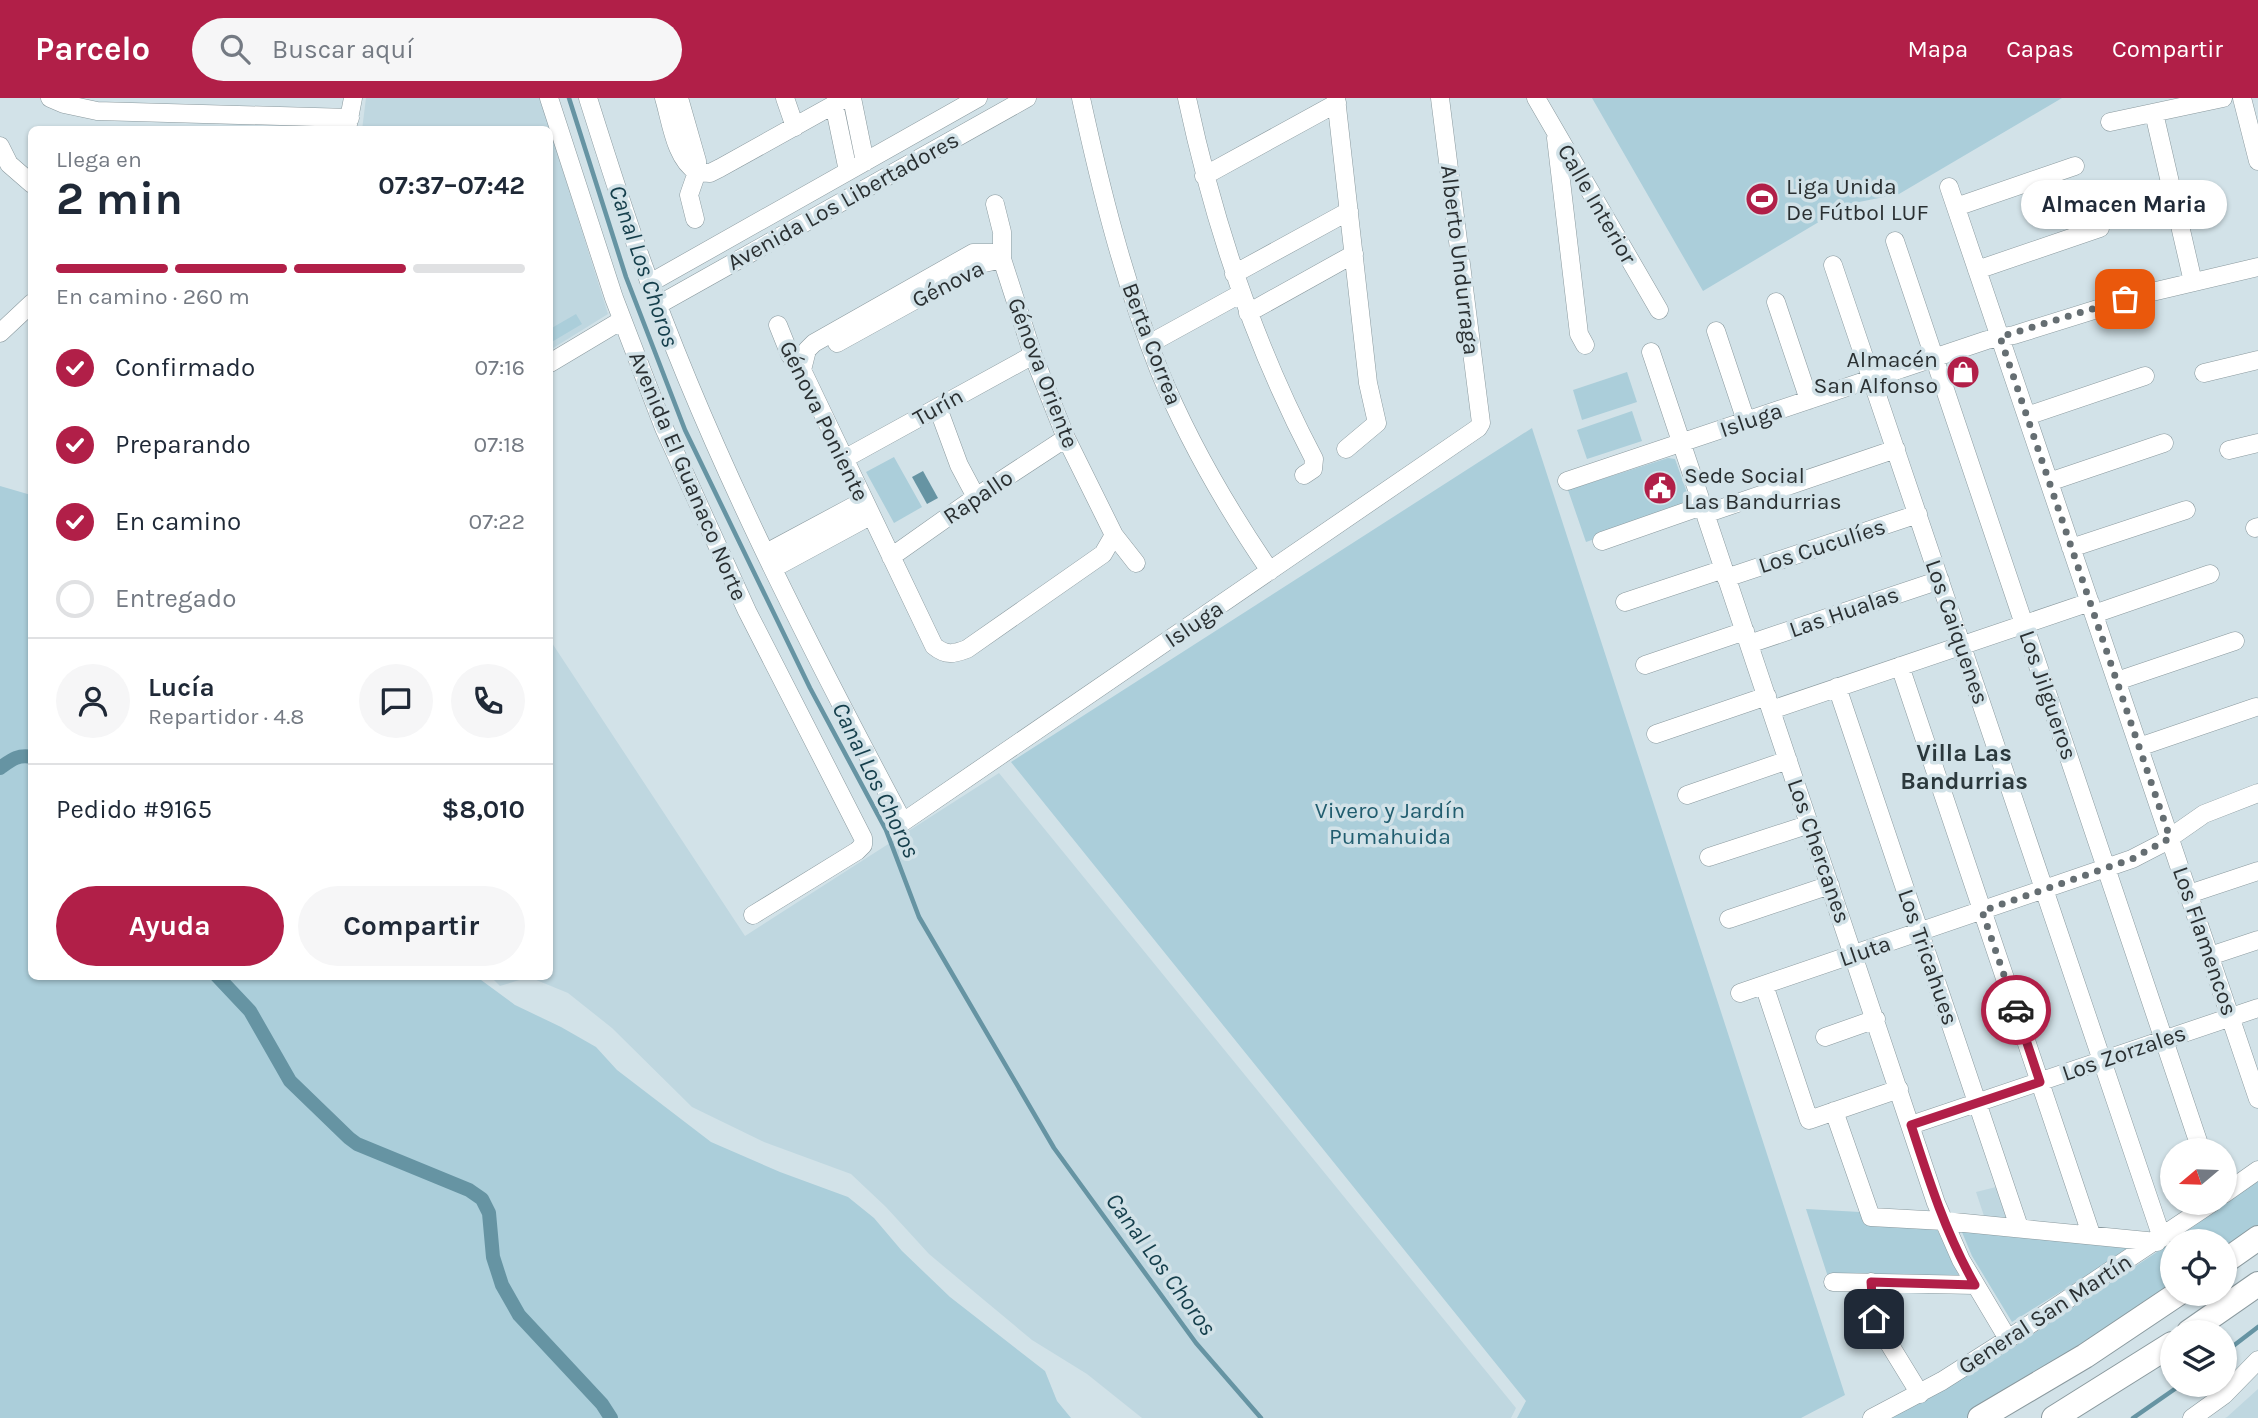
<!DOCTYPE html>
<html lang="es">
<head>
<meta charset="utf-8">
<style>
  body { margin:0; font-family:Karla,sans-serif; background:#f6f6f7; color:#1f2937; height:100vh; display:flex; flex-direction:column; font-size:26px; white-space:nowrap }
  * { box-sizing:border-box; margin:0 }
  p { font-size:23px; color:#747a83 }
  .icon { flex:none; width:38px; height:38px; fill:none; stroke:currentColor; stroke-width:2; stroke-linecap:round; stroke-linejoin:round }
  .map { position:relative; flex:1; overflow:hidden }
  .drawer { position:absolute; left:28px; top:28px; width:525px; height:854px; display:flex; flex-direction:column; background:#fff; border-radius:10px; box-shadow:0 2px 5px #0004 }
  .drawer>* { flex:none }
  .needle { width:46px; rotate:251deg }
  .tools { position:absolute; left:2160px; top:1040px; display:grid; gap:14px }
  .tools a { display:grid; place-items:center; width:77px; height:77px; border-radius:50%; background:#fff; box-shadow:0 2px 5px #0004; font-size:35px }
  .pin { position:absolute; display:grid; place-items:center; width:60px; height:60px; color:#fff; margin:-30px; border-radius:14px; box-shadow:0 4px 10px #0006 }
  .courier { position:absolute; display:grid; place-items:center; width:70px; height:70px; margin:-35px; border:5px solid #b11f48; border-radius:50%; background:#fff; color:#222; box-shadow:0 2px 9px #0007 }
  .bubble { position:absolute; height:49px; border-radius:24px; background:#fff; box-shadow:0 2px 5px #0004; font-size:23px; font-weight:700; line-height:49px; text-align:center }
  .overview em { font-style:normal; font-weight:700 }
  .overview div { display:flex; flex-direction:column-reverse }
  .overview { display:flex; align-items:center; justify-content:space-between; height:119px; padding:0 28px }
  h1 { font-size:46px; font-weight:700; line-height:52px }
  .bar { display:grid; grid-template-columns:repeat(4,1fr); gap:10px 7px; align-content:center; height:84px; padding:0 28px }
  .bar i { height:9px; border-radius:5px; background:#e0e1e3 }
  .bar .active { background:#b11f48 }
  .bar p { grid-column:span 4 }
  .line { display:flex; align-items:center; gap:18px; padding:0 28px; border-top:2px solid #e0e1e3 }
  .line div { flex:1 }
  .round { display:grid; place-items:center; flex:none; width:74px; height:74px; border-radius:37px; background:#f6f6f7 }
  ol { padding:0 28px; list-style:none }
  li { display:flex; align-items:center; gap:21px; height:77px }
  li p { margin-inline-start:auto }
  li .icon { padding:7px; border-radius:50%; background:#b11f48; color:#fff; stroke-width:4 }
  li:last-child { color:#747a83 }
  li i { width:38px; height:38px; border:4px solid #e0e1e3; border-radius:50% }
  .primary-button { display:flex; gap:14px; margin-top:auto; padding:14px 28px }
  .primary-button a { flex:1; height:80px; border-radius:42px; background:#b11f48; color:#fff; font-size:28px; font-weight:700; line-height:80px; text-align:center }
  .primary-button a+a { background:#f6f6f7; color:#1f2937 }
  header { display:flex; align-items:center; gap:42px; box-sizing:border-box; height:98px; padding:0 35px; background:#b11f48; color:#fff }
  header strong { font-size:33px }
  nav { display:flex; gap:38px; margin-inline-start:auto; font-size:24px }
  .search { width:490px; height:63px; background:#f6f6f7; display:flex; align-items:center; gap:18px; box-sizing:border-box; padding:0 24px; border-radius:38px; color:#747a83; font-size:26px }
  .map>svg:first-child { display:block }
  .built { fill:#bfd7e0 }
  .green { fill:#abceda }
  .water { fill:#6694a3 }
  .lines { fill:none; stroke-linecap:round; stroke-linejoin:round }
  .stream { stroke:#6694a3; stroke-width:4.5 }
  .canal { stroke:#6694a3; stroke-width:14 }
  .minor-casing { stroke:#8a999e; stroke-width:19 }
  .highway-casing { stroke:#8a999e; stroke-width:26 }
  .minor { stroke:#fff; stroke-width:18 }
  .highway { stroke:#fff; stroke-width:24 }
  .done { stroke:#656e72; stroke-width:7; stroke-dasharray:0 12.6 }
  .route { stroke:#b11f48; stroke-width:9 }
  .labels { text-anchor:middle; dominant-baseline:central; stroke-width:7; stroke-linejoin:round; paint-order:stroke }
  .poi-label { font-size:23px; fill:#2a3032; stroke:#d2e2e8; text-anchor:start }
  .street-label { font-size:23px; fill:#2a3032; stroke:#d2e2e8 }
  .park-label { font-size:23px; fill:#215d6f; stroke:#d2e2e8 }
  .water-label { font-size:24px; font-style:italic; fill:#143e4b; stroke:#d2e2e8 }
  .neighbourhood-label { font-size:24px; font-weight:bold; fill:#2b383c; stroke:#d2e2e8 }
</style>
</head>
<body>
<header>
<strong>Parcelo</strong>
<div class="search"><svg class="icon" aria-label="search" viewBox="0 0 24 24"><circle cx="10" cy="10" r="6"/><path d="M15 15l6 6"/></svg>Buscar aquí</div>
<nav><a>Mapa</a><a>Capas</a><a>Compartir</a></nav>
</header>
<div class="map">
<svg width="2258" height="1320" viewBox="0 0 2258 1320">
  <rect width="100%" height="100%" fill="#d2e2e8"/>
  <path class="built" d="M366 0H540L608 216 550 252V32H362Z
    M550 542 745 838 999 675 1516 1310 1511 1320H1142L1087 1276 1032 1242 984 1202 929 1156 886 1109 851 1076 764 1044 692 1009 612 930 568 895 529 879 500 888 491 879 550 878Z
    M1996 1089 2006 1120 1985 1121 1976 1094Z
    M2258 1291V1320H2225L2227 1319Z"/>
  <path class="green" d="M1592 0H2062L1899 96 1849 106 1703 193Z
    M576 216 582 226 550 245V231Z
    M1627 274 1637 304 1582 322 1573 292Z
    M1632 313 1642 343 1587 361 1577 332Z
    M1532 330 1845 1297 1801 1320H1517L1526 1303 1011 664Z
    M894 359 922 409 894 425 866 374Z
    M1668 360 1675 361 1690 403 1684 410 1586 444 1568 392Z
    M0 388 31 397 32 878 477 879 515 907 561 929 596 949 617 972 711 1044 780 1074 848 1099 874 1120 902 1153 950 1199 1045 1273 1057 1303 1071 1320H0Z
    M2258 1083V1129L2224 1153V1143H2173Z
    M1806 1111 1860 1114 1873 1125 1936 1129 1960 1180 1828 1179Z
    M1959 1127 2136 1147 2012 1224 1972 1158Z
    M2172 1144V1189L2035 1279 1966 1320H1889L1988 1266Z"/>
  <path class="water" d="M923 373 938 400 927 406 912 379Z"/>
  <g class="lines">
    <path class="stream" d="M569 0 626 179 685 332 810 590 886 732 919 819 1054 1050 1196 1245 1261 1320
      M2224 1255 2258 1229
      M2133 1320 2182 1286"/>
    <path class="canal" d="M0 670C11 662 18 656 32 659
      M217 878 250 913 290 983 349 1040 357 1046 469 1092 482 1101 489 1115 493 1159 502 1187 519 1217 602 1306 611 1320"/>
    <defs>
      <path id="minor" d="M50 0 64 6 97 13 350 20
        M549 0 614 200 664 330 747 513 863 740V747L857 753 753 817
        M588 0C605 54 622 108 641 161 710 356 806 542 903 724L1478 330 1481 325 1440 0
        M664 0C671 23 675 61 697 74
        M679 0 697 63V74L689 97 695 121
        M785 0 795 29
        M852 0 865 64
        M1081 0C1101 92 1124 184 1159 272 1188 343 1227 410 1270 473
        M1187 0C1214 126 1254 247 1314 361L1313 371 1304 377
        M1336 0 1368 285 1377 325 1346 351
        M1536 0 1659 212
        M2242 0 2258 63
        M834 6 848 73
        M2154 15 2193 184
        M2110 24 2223 0
        M347 31 353 0
        M1556 40 1579 236 1585 247
        M0 48 9 66 32 86
        M697 74 710 75 720 70 846 0
        M1204 78 1337 5
        M1949 89 2258 1001
        M995 106 1002 134V161L1033 257 1066 340 1114 437 1136 465
        M1956 109 2075 68
        M1895 143 2201 1052
        M1833 167 2162 1140
        M1977 172 2100 130
        M1234 176 1349 113
        M650 185 978 0
        M1776 204 1809 302
        M658 207 1027 0
        M1248 215 1354 156
        M778 227 790 257 802 272 934 548C946 558 954 556 967 551L1103 456 1114 437
        M1716 233 1746 323
        M0 235 32 205
        M837 245 980 166 1002 161
        M1149 246 1240 196
        M1651 254 1936 1105 1961 1162 2008 1241
        M550 265 622 222
        M802 272 807 252 814 245 973 155H993L1002 161
        M2204 275 2258 262
        M938 310 959 367 976 399
        M2027 318 2145 278
        M2229 352 2258 345
        M844 361 1033 257
        M1567 383 1987 242 2014 237 2152 194 2258 169
        M2049 384 2164 345
        M1705 416 1896 351
        M2255 430 2258 429
        M1602 443 1702 408
        M2071 450 2186 412
        M766 455 863 403
        M891 459 976 399 1066 340
        M774 470 870 418
        M1726 480 1918 416
        M1625 504 1724 471
        M2094 516 2210 476
        M1749 546 1940 482
        M1645 567 1745 533
        M1900 568 2091 1136
        M2117 583 2235 543
        M1837 589 2019 1129
        M1771 612 2090 504
        M1656 636 1767 598
        M2139 649 2256 609
        M1687 697 1788 662
        M1709 759 1810 726
        M2189 796 2258 773
        M1729 821 1830 787
        M2210 858 2258 842
        M1764 887 1809 1022 1899 991
        M1740 895 2132 761 2161 746 2204 716 2258 695
        M1825 939 1876 921
        M1834 1013 1871 1119 1944 1123 2157 1144
        M1911 1027 2258 910
        M2224 1096 2258 1072
        M1833 1184 1975 1187
        M1871 1184 1874 1221 1920 1296
        M1872 1320 1942 1283 2008 1241 2213 1104
        M2192 1320 2224 1297 2258 1262"/>
      <path id="highway" d="M2224 1164 2258 1140
        M2189 1234 2258 1186
        M1980 1320 2085 1258 2179 1195
        M2054 1320 2172 1246"/>
    </defs>
    <use href="#minor" class="minor-casing"/>
    <use href="#highway" class="highway-casing"/>
    <use href="#minor" class="minor"/>
    <use href="#highway" class="highway"/>
  </g>
  <g class="lines">
    <path class="done" d="M2016 912 1982 813 2132 761 2170 740 2000 239 2125 201"/>
    <path class="route" d="M1874 1221 1871 1184 1975 1187C1946 1136 1929 1083 1911 1027L2040 984 2016 912"/>
  </g>
  <defs>
    <symbol id="stadium-disc" viewBox="-11 -11 22 22"><circle r="9.5" fill="#b11f48" stroke="#d2e2e8"/><path d="M0-5a6.5 5 0 1 0 0 10a6.5 5 0 1 0 0-10ZM-3.5-1.8h7v3.6h-7Z" fill="#fff"/></symbol>
    <symbol id="shop-disc" viewBox="-11 -11 22 22"><circle r="9.5" fill="#b11f48" stroke="#d2e2e8"/><path d="M-5-2.5h2.3a2.7 3.5 0 0 1 5.4 0H5L5.5 6h-11ZM-1.5-2.5h3a1.5 2.3 0 0 0-3 0Z" fill="#fff"/></symbol>
    <symbol id="civic-disc" viewBox="-11 -11 22 22"><circle r="9.5" fill="#b11f48" stroke="#d2e2e8"/><path d="M-.6-6.5H3V-4.5H.6V-3L4-1V1h2V6H-6V1h2V-1L-.6-3ZM-1.2 2.5V6h2.4V2.5Z" fill="#fff"/></symbol>
  </defs>
  <g fill-rule="evenodd">
    <use href="#stadium-disc" x="1743" y="82" width="38" height="38"/>
    <use href="#shop-disc" x="1944" y="255" width="38" height="38"/>
    <use href="#civic-disc" x="1641" y="371" width="38" height="38"/>
  </g>
  <g class="labels">
    <g class="poi-label">
      <text x="1786" y="88">Liga Unida<tspan x="1786" dy="26">De Fútbol LUF</tspan></text>
      <text x="1938" y="261" text-anchor="end">Almacén<tspan x="1938" dy="26">San Alfonso</tspan></text>
      <text x="1684" y="377">Sede Social<tspan x="1684" dy="26">Las Bandurrias</tspan></text>
    </g>
    <g class="street-label">
      <text transform="translate(843 103) rotate(-29)">Avenida Los Libertadores</text>
      <text transform="translate(1597 106) rotate(60)">Calle Interior</text>
      <text transform="translate(1460 162) rotate(83)">Alberto Undurraga</text>
      <text transform="translate(948 186) rotate(-27)">Génova</text>
      <text transform="translate(1152 246) rotate(69)">Berta Correa</text>
      <text transform="translate(1043 275) rotate(69)">Génova Oriente</text>
      <text transform="translate(938 309) rotate(-29)">Turín</text>
      <text transform="translate(1751 322) rotate(-19)">Isluga</text>
      <text transform="translate(824 323) rotate(64)">Génova Poniente</text>
      <text transform="translate(688 378) rotate(67)">Avenida El Guanaco Norte</text>
      <text transform="translate(978 399) rotate(-34)">Rapallo</text>
      <text transform="translate(1822 448) rotate(-18)">Los Cuculíes</text>
      <text transform="translate(1844 514) rotate(-19)">Las Hualas</text>
      <text transform="translate(1194 526) rotate(-34)">Isluga</text>
      <text transform="translate(1957 534) rotate(71)">Los Caiquenes</text>
      <text transform="translate(2048 597) rotate(71)">Los Jilgueros</text>
      <text transform="translate(1819 753) rotate(71)">Los Chercanes</text>
      <text transform="translate(2205 843) rotate(71)">Los Flamencos</text>
      <text transform="translate(1865 853) rotate(-19)">Lluta</text>
      <text transform="translate(1928 859) rotate(71)">Los Tricahues</text>
      <text transform="translate(2124 955) rotate(-19)">Los Zorzales</text>
      <text transform="translate(2045 1216) rotate(-33)">General San Martín</text>
    </g>
    <g class="park-label">
      <text x="1390" y="712">Vivero y Jardín<tspan x="1390" dy="26">Pumahuida</tspan></text>
    </g>
    <g class="water-label">
      <text transform="translate(644 168) rotate(71)">Canal Los Choros</text>
      <text transform="translate(876 682) rotate(64)">Canal Los Choros</text>
      <text transform="translate(1161 1166) rotate(54)">Canal Los Choros</text>
    </g>
    <g class="neighbourhood-label">
      <text x="1964" y="655">Villa Las<tspan x="1964" dy="28">Bandurrias</tspan></text>
    </g>
  </g>
</svg>
<div class="tools">
<a><svg class="needle" viewBox="-14 -14 28 28"><path d="M0-13l5 13h-10z" fill="#e53935"/><path d="M0 13l5-13h-10z" fill="#747a83"/></svg></a>
<a><svg class="icon" aria-label="locate" viewBox="0 0 24 24"><circle cx="12" cy="12" r="6"/><path d="M12 2v4M12 18v4M2 12h4M18 12h4"/></svg></a>
<a><svg class="icon" aria-label="layers" viewBox="0 0 24 24"><path d="M12 4l9 5-9 5-9-5zM3 14l9 5 9-5"/></svg></a>
</div>
<div class="pin" style="left:2125px;top:201px;background:#ea580c"><svg class="icon" aria-label="bag" viewBox="0 0 24 24"><path d="M5 8h14l-1 12H6zM9 8a3 3 0 0 1 6 0"/></svg></div>
<div class="pin" style="left:1874px;top:1221px;background:#1f2937"><svg class="icon" aria-label="home" viewBox="0 0 24 24"><path d="M3 11l9-7 9 7M6 9v11h12V9"/></svg></div>
<div class="courier" style="left:2016px;top:912px"><svg class="icon" aria-label="car" viewBox="0 0 24 24"><path d="M5 17H2v-5l4-1 3-4h7l3 4 3 1v5h-3M9 17h6M6 11h13"/><circle cx="7" cy="17" r="2"/><circle cx="17" cy="17" r="2"/></svg></div>
<div class="bubble" style="left:2021px;top:82px;width:206px">Almacen Maria</div>
<section class="drawer">
<div class="overview"><div><h1>2 min</h1><p>Llega en</p></div><em>07:37–07:42</em></div>
<div class="bar"><i class="active"></i><i class="active"></i><i class="active"></i><i></i><p>En camino · 260 m</p></div>
<ol>
<li><svg class="icon" aria-label="check" viewBox="0 0 24 24"><path d="M5 12l5 5 9-10"/></svg>Confirmado<p>07:16</p></li>
<li><svg class="icon" aria-label="check" viewBox="0 0 24 24"><path d="M5 12l5 5 9-10"/></svg>Preparando<p>07:18</p></li>
<li><svg class="icon" aria-label="check" viewBox="0 0 24 24"><path d="M5 12l5 5 9-10"/></svg>En camino<p>07:22</p></li>
<li><i></i>Entregado</li>
</ol>
<div class="line" style="height:126px"><a class="round"><svg class="icon" aria-label="person" viewBox="0 0 24 24"><circle cx="12" cy="8" r="4"/><path d="M4 21q1-7 8-7t8 7"/></svg></a><div><b>Lucía</b><p>Repartidor · 4.8</p></div><a class="round"><svg class="icon" aria-label="chat" viewBox="0 0 24 24"><path d="M4 5h16v11H9l-5 4z"/></svg></a><a class="round"><svg class="icon" aria-label="phone" viewBox="0 0 24 24"><path d="M5 4h4l2 5-3 2q2 4 5 5l2-3 5 2v4C11 20 4 13 5 4z"/></svg></a></div>
<div class="line" style="height:91px"><div>Pedido #9165</div><b>$8,010</b></div>
<div class="primary-button"><a>Ayuda</a><a>Compartir</a></div>
</section>
</div>
</body>
</html>
